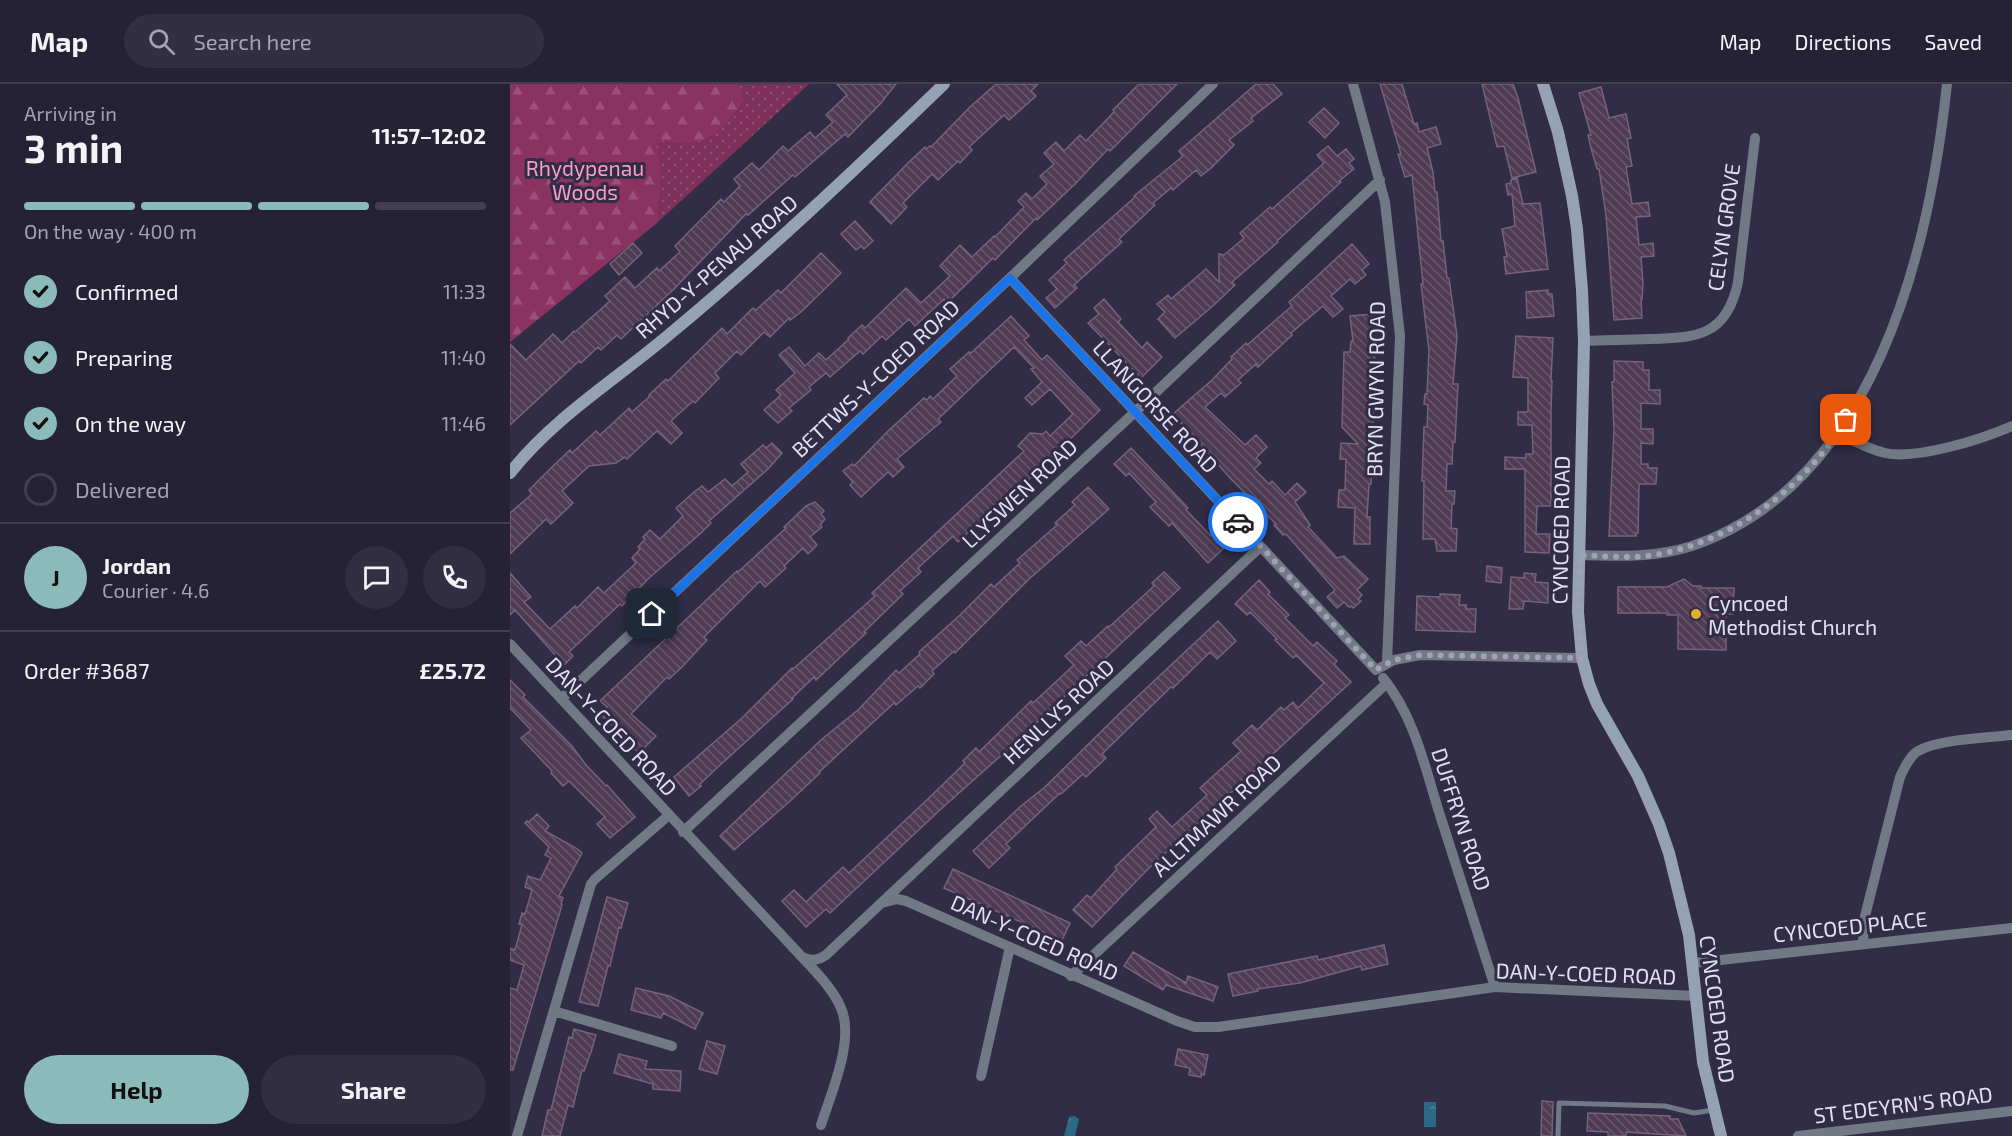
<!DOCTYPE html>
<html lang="en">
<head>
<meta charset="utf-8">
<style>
  body { margin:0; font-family:"Exo 2",sans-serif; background:#312f41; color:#f1f3f6; height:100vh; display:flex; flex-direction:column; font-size:22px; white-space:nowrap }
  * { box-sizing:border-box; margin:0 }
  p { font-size:20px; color:#a3a4ad }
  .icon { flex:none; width:33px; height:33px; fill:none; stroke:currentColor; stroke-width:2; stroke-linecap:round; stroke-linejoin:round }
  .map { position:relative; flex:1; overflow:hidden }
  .sheet { display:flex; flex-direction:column; background:#252235; width:510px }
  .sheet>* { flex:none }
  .pin { position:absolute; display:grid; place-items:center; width:51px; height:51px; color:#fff; margin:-26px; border-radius:12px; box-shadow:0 3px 9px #0006 }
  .courier { position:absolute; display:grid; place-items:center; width:60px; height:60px; margin:-30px; border:4px solid #1a73e8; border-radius:50%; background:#fff; color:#222; box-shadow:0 2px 8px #0007 }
  .head em { font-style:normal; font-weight:700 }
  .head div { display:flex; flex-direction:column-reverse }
  .head { display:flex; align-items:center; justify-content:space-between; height:102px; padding:0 24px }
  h1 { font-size:39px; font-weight:700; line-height:45px }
  .bar { display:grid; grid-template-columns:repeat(4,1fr); gap:9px 6px; align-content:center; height:72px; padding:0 24px }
  .bar i { height:8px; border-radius:4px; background:#423f50 }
  .bar .active { background:#8bbbb9 }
  .bar p { grid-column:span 4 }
  .line { display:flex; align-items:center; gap:15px; padding:0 24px; border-top:2px solid #423f50 }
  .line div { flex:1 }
  .round { display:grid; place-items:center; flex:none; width:63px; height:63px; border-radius:32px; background:#312f41 }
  ol { padding:0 24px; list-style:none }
  li { display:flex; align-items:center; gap:18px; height:66px }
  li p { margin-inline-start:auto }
  li .icon { padding:6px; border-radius:50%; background:#8bbbb9; color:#111; stroke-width:4 }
  li:last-child { color:#a3a4ad }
  li i { width:33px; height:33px; border:3px solid #423f50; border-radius:50% }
  .primary-button { display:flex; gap:12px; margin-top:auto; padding:12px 24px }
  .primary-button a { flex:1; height:69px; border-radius:36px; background:#8bbbb9; color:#111; font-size:24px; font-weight:700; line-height:69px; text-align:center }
  .primary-button a+a { background:#312f41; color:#f1f3f6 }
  header { display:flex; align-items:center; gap:36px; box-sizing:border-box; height:84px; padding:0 30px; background:#252235; border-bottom:2px solid #423f50 }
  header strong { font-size:28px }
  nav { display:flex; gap:33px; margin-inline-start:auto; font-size:21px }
  .search { width:420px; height:54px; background:#312f41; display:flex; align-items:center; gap:15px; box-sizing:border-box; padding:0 21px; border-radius:33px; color:#a3a4ad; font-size:22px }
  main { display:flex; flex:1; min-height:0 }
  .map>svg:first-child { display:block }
  .grass { fill:url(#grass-dots) }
  .forest { fill:url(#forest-firs) }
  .water { fill:url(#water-ripples) }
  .building { fill:url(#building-back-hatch); stroke:#77627c; stroke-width:1.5 }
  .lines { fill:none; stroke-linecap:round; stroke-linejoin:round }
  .lane { stroke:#717985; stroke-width:5 }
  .street { stroke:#717985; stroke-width:10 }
  .secondary { stroke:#95a1b5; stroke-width:12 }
  .done { stroke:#a4a1b6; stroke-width:6; stroke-dasharray:0 10.8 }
  .route { stroke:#1a73e8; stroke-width:8 }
  .poi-dot { fill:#e5ad35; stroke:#312d47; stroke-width:2 }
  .labels { text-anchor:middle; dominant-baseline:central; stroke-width:6; stroke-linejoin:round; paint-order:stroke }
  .park-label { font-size:21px; fill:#fd9cc9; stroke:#312d47 }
  .street-label { font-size:21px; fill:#e2e0f1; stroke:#312d47 }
  .poi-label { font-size:21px; fill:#e2e0f1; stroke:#312d47; text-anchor:start }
</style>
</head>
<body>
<header>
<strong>Map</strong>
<div class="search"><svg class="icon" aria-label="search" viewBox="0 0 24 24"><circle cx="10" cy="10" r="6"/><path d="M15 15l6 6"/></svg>Search here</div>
<nav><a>Map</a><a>Directions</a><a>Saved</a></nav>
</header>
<main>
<section class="sheet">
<div class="head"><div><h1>3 min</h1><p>Arriving in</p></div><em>11:57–12:02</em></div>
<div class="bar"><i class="active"></i><i class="active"></i><i class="active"></i><i></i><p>On the way · 400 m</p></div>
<ol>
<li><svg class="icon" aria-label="check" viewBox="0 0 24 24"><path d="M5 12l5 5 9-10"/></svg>Confirmed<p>11:33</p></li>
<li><svg class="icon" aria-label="check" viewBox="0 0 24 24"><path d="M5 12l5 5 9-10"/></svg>Preparing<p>11:40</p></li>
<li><svg class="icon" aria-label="check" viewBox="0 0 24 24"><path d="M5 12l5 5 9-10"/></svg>On the way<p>11:46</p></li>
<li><i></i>Delivered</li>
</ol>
<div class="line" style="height:108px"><b class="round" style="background:#8bbbb9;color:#111">J</b><div><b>Jordan</b><p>Courier · 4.6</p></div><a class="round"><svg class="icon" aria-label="chat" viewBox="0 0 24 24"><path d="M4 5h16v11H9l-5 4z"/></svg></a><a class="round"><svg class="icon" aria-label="phone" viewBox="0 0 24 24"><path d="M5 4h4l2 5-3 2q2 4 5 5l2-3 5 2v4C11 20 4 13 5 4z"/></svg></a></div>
<div class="line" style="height:78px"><div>Order #3687</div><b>£25.72</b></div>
<div class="primary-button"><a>Help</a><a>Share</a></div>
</section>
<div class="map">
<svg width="1502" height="1052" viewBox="0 0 1502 1052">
  <defs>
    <pattern id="grass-dots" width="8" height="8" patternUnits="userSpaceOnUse" patternTransform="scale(1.5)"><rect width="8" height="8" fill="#7e3158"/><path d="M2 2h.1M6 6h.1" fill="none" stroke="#904f70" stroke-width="1.8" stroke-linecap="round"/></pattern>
    <pattern id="forest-firs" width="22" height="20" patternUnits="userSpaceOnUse" patternTransform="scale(1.5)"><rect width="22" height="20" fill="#8a3361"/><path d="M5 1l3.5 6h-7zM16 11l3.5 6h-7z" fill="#9a5078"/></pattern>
    <pattern id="water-ripples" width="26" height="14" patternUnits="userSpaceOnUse" patternTransform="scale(1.5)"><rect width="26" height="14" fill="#2a6a86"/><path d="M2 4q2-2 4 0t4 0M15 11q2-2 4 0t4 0" fill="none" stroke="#497f98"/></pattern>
    <pattern id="building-back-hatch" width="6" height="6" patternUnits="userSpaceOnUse" patternTransform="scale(1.5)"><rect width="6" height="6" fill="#4e3b53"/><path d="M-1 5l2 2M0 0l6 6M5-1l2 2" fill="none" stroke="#67576c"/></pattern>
  </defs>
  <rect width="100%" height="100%" fill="#312d47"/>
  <path class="grass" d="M229 0H299L147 139 152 95 145 60 153 55C192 67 214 48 235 16Z"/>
  <path class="forest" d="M0 0H229L235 16C214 48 193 67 153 56L146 60 152 95 147 139 0 258Z"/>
  <path class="water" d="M914 1018H926V1043H914Z
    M564 1032 569 1035 565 1052H554L559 1033Z"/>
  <path class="building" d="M327 0H386L371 19 338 53 335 50 285 93 283 91 238 131 236 130 163 206 111 255 107 251 91 266 88 263 71 279 69 277 0 341V260L16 276 43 250 52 259 64 247 65 248 100 217 95 212 115 193 125 204 147 184 149 187 170 168 165 162 211 115 214 118 230 102 224 95 242 79 249 86 273 62 278 67 300 48 305 54 323 38 316 31 337 11Z
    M486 0H528L521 7 526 12 499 36 494 31 459 63 462 66 450 79 448 77 428 96 422 90 393 119 397 123 381 140 360 118 399 78 415 63 416 65 420 62 421 63 460 23Z
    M629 0H667L600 67 598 65 565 100 527 136 526 134 485 176 483 174 437 219 434 215 405 242 399 235 376 256 372 252 353 270 350 267 320 293 316 289 299 303 301 306 279 324 282 327 268 339 254 326 271 311 266 306 285 289 269 271 279 263 295 282 309 269 316 276 339 255 338 254 352 241 355 244 396 204 411 219 440 192 430 182 450 161 462 173 484 152 485 153 514 123 508 117 516 109 522 115 537 100 530 92 544 80 534 69 546 58 554 67 570 51 576 57 604 28 603 26Z
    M746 0H763L772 10 741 34 743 37 719 56 724 61 701 84 691 92 686 86 663 106 661 104 643 119 645 121 609 155 612 158 564 201 567 204 545 224 536 214 547 205 539 196 557 179 554 176 625 113 624 112 673 72 669 67Z
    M870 0H892L904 40 907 39 909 48 926 43 931 60 917 64 923 88 925 108H927L931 157H933L937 194H939L947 252 943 300H948L945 358H943L942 380H937L936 407H945L944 420H942L941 444 947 445 946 467H927L925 455H913L914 397H912L914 343H917L918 321 914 320 915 310H917L919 267 911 200H913L902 91 895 93 888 70H891Z
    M972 0H1003L1008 14 1026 88 1002 94 994 62 987 63Z
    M1091 3 1099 34 1116 30 1121 54 1117 55 1122 82 1116 83 1122 120 1138 118 1140 132 1126 133 1129 161 1143 159 1144 172 1131 173 1133 200 1132 215H1131L1132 234 1104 236 1096 131 1089 85H1087L1081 64 1078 51H1081L1069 9Z
    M814 24 829 39 815 54 799 38Z
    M818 62 827 72 836 65 844 75 839 79 844 85 829 97 831 98 767 157 768 158 722 198 725 201 704 221 665 254 648 235 655 228 647 220 658 211 661 215 696 185 709 198V170L714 171 734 154 730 149 760 123 762 125 814 79 807 71Z
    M1007 94 1013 120 1030 119 1038 185 996 190 994 173H997L992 145 1005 142 1002 110 998 111 996 100 1001 99V96Z
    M345 137 363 157 354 165 351 162 346 166 331 150Z
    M123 159 132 169 109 191 100 180Z
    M842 160 859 180 852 186 856 191 845 200 840 195 821 212 833 225 823 233 813 222 781 249 782 251 748 283 746 280 728 296 731 299 715 313 711 309 695 323 735 361 746 351 757 363 746 374 751 379 744 385 759 400 762 397 775 411 787 399 796 408 785 418 800 441 798 443 827 474 834 472 858 495 847 506 852 511 848 515 851 517 843 524 841 522 839 523 834 518 827 524 817 513 825 506 777 451 775 450 773 451 764 441 766 440 721 395 663 330 702 296 722 275 721 273 736 259 737 261 782 222 779 218Z
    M311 169 331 189 291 228 280 236 279 234 260 253 254 248 231 271 227 267 205 289 209 294 185 319 183 317 161 337 172 349 161 360 147 347 117 375 115 373 106 379 79 382 52 407 63 419 41 440 36 435 0 470V429L22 410 19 406 42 383 60 366 62 369 86 347 90 351 119 324 122 328 140 312 139 311 156 295 158 297 212 244 217 250 243 224 246 226 268 206 271 209Z
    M1038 206V210H1042L1044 232 1017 234 1016 208Z
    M594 215 611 235 608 238 632 264 637 258 652 273 631 294 578 239 589 230 584 224Z
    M862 230 865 282 861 400H859L857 433H860V460H844L845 424 828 423 829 406H835L836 375H830L831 359 848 360 832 343 834 268H840L841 257H843L840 232Z
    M501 232 519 252 514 256 532 276 537 271 590 326 514 400 512 398 470 439 469 438 448 458 443 452 408 484 411 488 390 507 393 510 354 548 356 549 306 596 304 593 282 614 283 615 209 682 190 700 191 702 179 712 164 693 232 634 282 584 283 585 365 512 362 509 514 367 508 362 520 349 533 350 536 347 540 352 563 330 540 305 522 321 515 314 532 298 521 285 524 284 504 263 428 335 431 338 387 375 394 383 383 393 378 388 351 413 340 401 343 398 333 387 342 380 344 382 377 348 414 314 417 316 420 312 423 315 447 292 440 285 459 268 461 269Z
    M1006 252 1043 254 1041 297H1042L1041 325V422H1027L1026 450H1040L1039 469 1015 468V385H995V373L1016 374V370H1023L1022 341H1008V328H1018V294L1003 293Z
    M1104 277 1133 278V286H1139V306H1150V320L1131 319V345H1143V360L1131 359V380H1138V384H1147L1146 400H1129L1128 449H1126V452H1099L1104 346 1102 298H1104Z
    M262 359 272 369 258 385 199 437 201 439 190 450 139 494 112 522 110 520 59 568 63 572 54 581 5 526 0 531V489L21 513 14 518 40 545 65 522 67 524 88 503 94 509 126 479 122 474 130 465 128 463 135 455 133 453 140 446 150 455 173 432 166 424 184 408 192 402 198 408 215 395 222 402 238 388 231 380 253 361 256 364Z
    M621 364 678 424 676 426 701 452 703 450 715 463 698 479 662 439 659 442 640 423 646 418 619 389 616 392 604 380Z
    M578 403 599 425 518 496 445 569 444 567 422 587 424 590 410 604 408 602 386 621 384 619 309 688 310 689 279 718 224 766 210 752 312 655 349 625 386 586 389 589 410 570 409 568 450 531 481 500 484 503 510 479 507 476 547 441 545 439 565 421 562 418Z
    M305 418 314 427 311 430 315 435 310 441 312 443 300 453 307 461 298 470 293 464 274 482 276 484 255 503 250 497 194 553 197 556 172 583 159 595 157 593 121 630 146 652 129 669 120 660 123 657 105 639 103 642 90 630 97 623 90 617 227 487 228 488 276 444 274 443 296 422Z
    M977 482 992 484 991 499 976 497Z
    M654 488 670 504 505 659 431 725 320 829 316 825 296 843 272 817 284 806 296 818 333 783 339 789 420 713 455 679 453 677 466 664 469 668 521 617 523 619 564 581 555 572 571 557 576 562 598 542 599 543 644 502 642 499Z
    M1014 489 1026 490 1025 498 1038 499V519L1014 517 1013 525H999L1001 493 1014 494Z
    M1174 495 1183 502H1191V504H1224L1223 530H1216V566L1168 565V531H1157V529H1108V503H1157Z
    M749 496 760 508 758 510 779 531 775 534 803 562 807 558 827 577 824 580 841 598 638 785 582 843 563 826 577 811 581 814 607 785 605 783 646 743 639 735 647 727 662 743 697 711 690 704 731 667 723 659 742 641 747 646 771 623 774 626 783 618 788 624 814 599 786 571 783 574 765 556 767 555 740 528 737 531 725 520Z
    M930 510 950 511 949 521H956V525H966L965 548 906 546 907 512 930 513Z
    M708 537 726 557 707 575 700 568 663 604 661 603 592 670 596 674 576 693 573 690 551 710 550 709 496 760 500 764 479 784 463 767 511 722 535 703 612 627Z
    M0 596 15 611 13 613 62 662 76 681 96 702 97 701 125 733 100 754 87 740 95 733 59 697 53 702 41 689 42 687 11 654 21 646 0 624Z
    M27 730 39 742 35 747 66 764 72 769 49 812 53 814 51 820 52 821 3 986H0V904L7 906 14 881 0 876V864L5 866 12 841 9 840 12 829 15 830 22 806 15 803 18 792 30 796 41 774 35 771 39 763 15 739 17 737 19 738Z
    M443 785 560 839 552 856 434 804Z
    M97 813 118 819 111 844 109 843 100 882H98L88 922 69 918Z
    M874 861 878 880 852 886 851 882 790 899 747 905 748 907 723 912 718 890 807 872 808 876Z
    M623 868 676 899 678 892 708 903 703 917 656 901 653 906 614 882Z
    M126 904 159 912 193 929 185 945 153 929 151 934 121 926Z
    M64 945 86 951 81 968 74 987 72 986 63 1023 58 1021 50 1052H32L38 1026H41L59 953 62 954Z
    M197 957 215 962 207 990 189 985Z
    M668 965 698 971 694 991 691 990V993L679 991 680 984 665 981Z
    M109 970 137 977 135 985 171 987 170 1007 143 1005V1000L104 989Z
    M1032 1017 1043 1018 1042 1052H1031Z
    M1078 1029 1160 1032V1035H1168L1176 1052 1116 1048V1052H1098V1048L1077 1047Z"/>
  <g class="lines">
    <path class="lane" d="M1048 1052 1049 1019 1155 1022 1184 1029 1203 1026"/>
    <path class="street" d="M843 0 875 118 890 252 877 579
      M500 194 866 586 884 576 910 571 1072 574
      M1074 257C1095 256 1117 256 1139 255 1187 254 1217 252 1228 198L1245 54
      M1328 349C1344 357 1358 365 1375 369 1407 376 1472 355 1502 342
      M1069 471C1108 472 1145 474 1182 462 1364 400 1419 169 1437 0
      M0 560 292 873C306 888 323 905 331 924 345 956 321 1009 311 1041
      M873 594C904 632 915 683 929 728 948 787 967 845 985 903
      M51 615 500 194 703 0
      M173 748 625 328 870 96
      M372 819 387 815 396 817 667 937 685 943H708L985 903 1186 912
      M1353 860 1354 836 1390 693C1394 684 1398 676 1405 669 1424 655 1477 654 1502 651
      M292 873C301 877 307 877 316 871L750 463
      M1183 879 1502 844
      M561 892 877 599
      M44 927 162 962
      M471 992 500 863
      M7 1052 81 800 85 795 159 731
      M1288 1052 1502 1027"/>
    <path class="secondary" d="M1033 0 1048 48 1062 112 1067 145 1072 206 1074 257 1068 528 1072 574 1079 600 1087 620 1128 692 1149 740 1159 769 1179 851 1193 978 1211 1052
      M0 389C44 333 107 295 161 249 256 170 346 85 434 0"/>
  </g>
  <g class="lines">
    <path class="done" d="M728 438 866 586 884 576 910 571 1072 574 1068 528 1070 471C1094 472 1119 475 1143 471 1222 459 1295 403 1336 336"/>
    <path class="route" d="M142 530 500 194 728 438"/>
  </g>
  <circle class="poi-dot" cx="1186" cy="530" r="6"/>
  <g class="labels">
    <g class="park-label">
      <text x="75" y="83">Rhydypenau<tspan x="75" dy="24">Woods</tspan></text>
    </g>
    <g class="street-label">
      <text transform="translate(1213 143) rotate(-82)">CELYN GROVE</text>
      <text transform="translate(206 182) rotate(-41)">RHYD-Y-PENAU ROAD</text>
      <text transform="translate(365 294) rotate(-43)">BETTWS-Y-COED ROAD</text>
      <text transform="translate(865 305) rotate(-89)">BRYN GWYN ROAD</text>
      <text transform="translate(646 322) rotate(47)">LLANGORSE ROAD</text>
      <text transform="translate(509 409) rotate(-43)">LLYSWEN ROAD</text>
      <text transform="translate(1050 446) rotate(-89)">CYNCOED ROAD</text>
      <text transform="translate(548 627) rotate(-43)">HENLLYS ROAD</text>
      <text transform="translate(102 642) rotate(47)">DAN-Y-COED ROAD</text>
      <text transform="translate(706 731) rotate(-43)">ALLTMAWR ROAD</text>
      <text transform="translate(952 735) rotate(72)">DUFFRYN ROAD</text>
      <text transform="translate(1340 842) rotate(-6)">CYNCOED PLACE</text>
      <text transform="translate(525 853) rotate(24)">DAN-Y-COED ROAD</text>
      <text transform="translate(1076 889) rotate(2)">DAN-Y-COED ROAD</text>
      <text transform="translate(1208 925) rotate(82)">CYNCOED ROAD</text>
      <text transform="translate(1393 1020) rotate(-7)">ST EDEYRN'S ROAD</text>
    </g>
    <g class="poi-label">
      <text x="1198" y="518">Cyncoed<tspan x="1198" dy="24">Methodist Church</tspan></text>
    </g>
  </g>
</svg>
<div class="pin" style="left:1336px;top:336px;background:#ea580c"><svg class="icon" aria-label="bag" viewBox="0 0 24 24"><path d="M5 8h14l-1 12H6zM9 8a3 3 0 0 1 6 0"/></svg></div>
<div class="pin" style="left:142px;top:530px;background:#1f2937"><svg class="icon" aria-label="home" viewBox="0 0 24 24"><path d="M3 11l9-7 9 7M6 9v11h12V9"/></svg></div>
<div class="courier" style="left:728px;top:438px"><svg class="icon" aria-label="car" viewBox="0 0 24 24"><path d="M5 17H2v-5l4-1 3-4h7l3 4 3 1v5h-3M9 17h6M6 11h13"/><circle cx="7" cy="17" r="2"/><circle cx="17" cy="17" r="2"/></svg></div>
</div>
</main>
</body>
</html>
